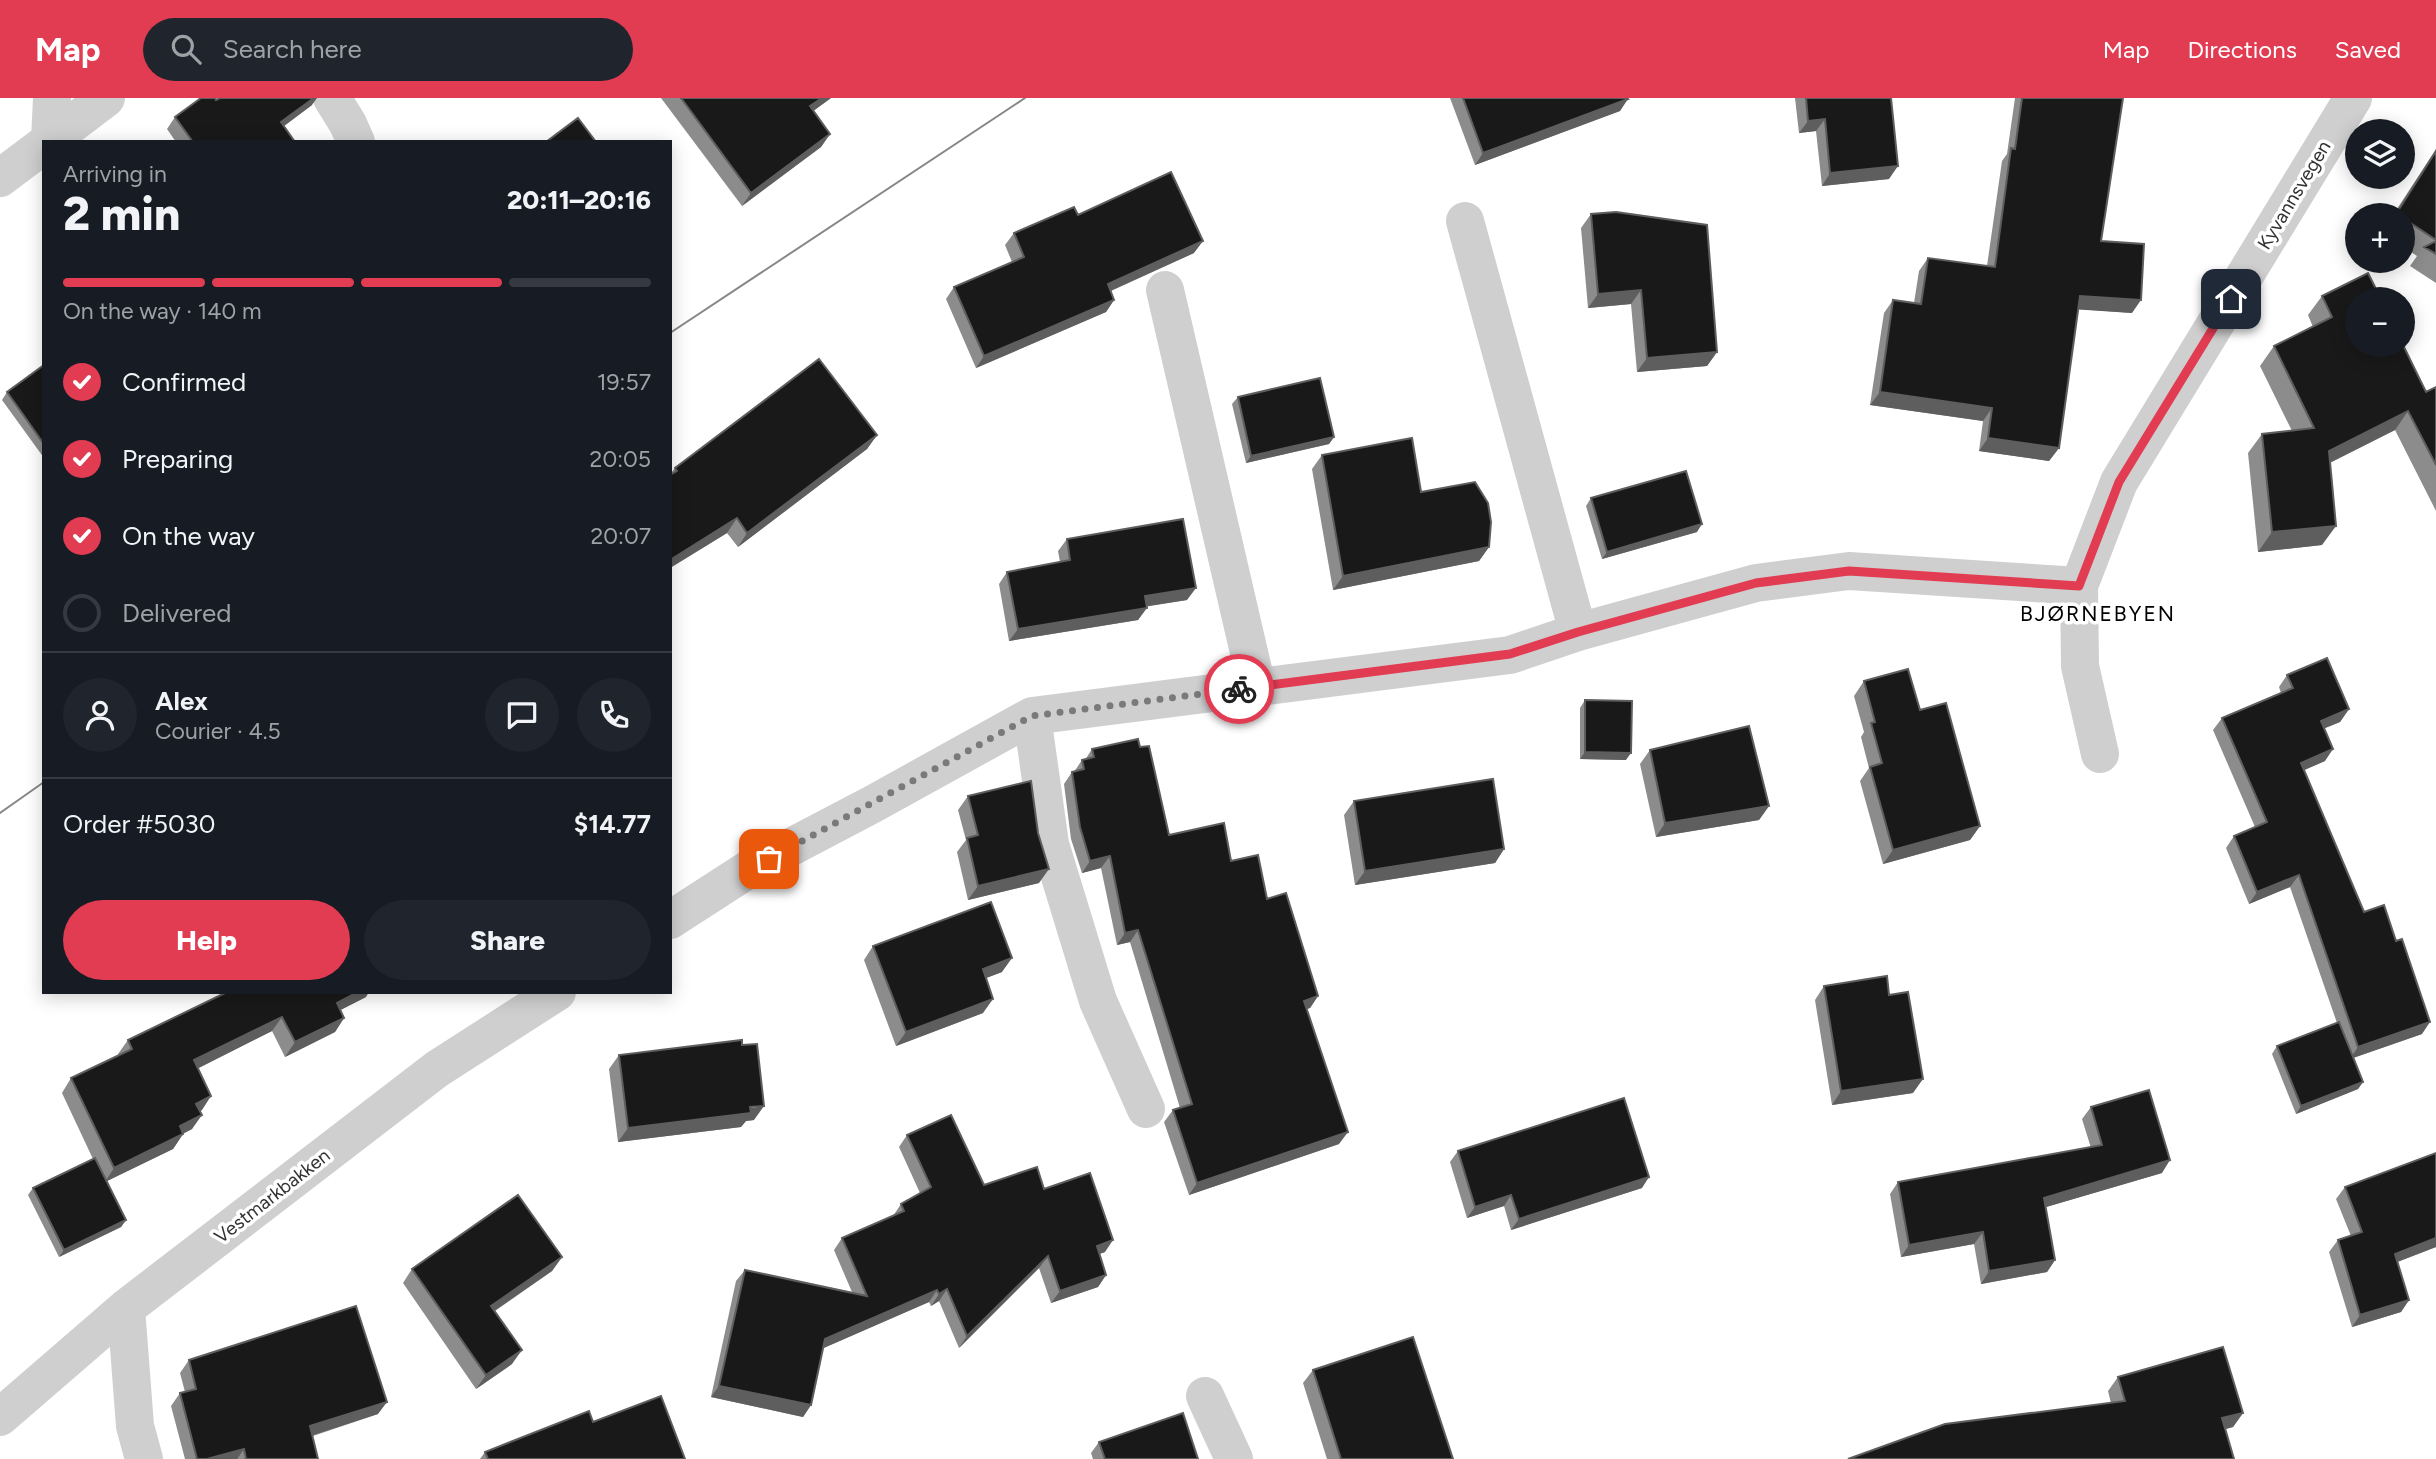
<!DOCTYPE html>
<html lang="en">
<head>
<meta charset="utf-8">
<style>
  body { margin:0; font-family:Figtree,sans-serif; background:#20242c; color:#f1f3f6; height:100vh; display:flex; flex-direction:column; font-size:26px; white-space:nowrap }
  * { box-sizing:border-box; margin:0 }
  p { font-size:23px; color:#9ea1a6 }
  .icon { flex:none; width:38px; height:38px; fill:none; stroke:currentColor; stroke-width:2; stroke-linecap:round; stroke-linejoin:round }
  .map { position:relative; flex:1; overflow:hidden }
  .drawer { position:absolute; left:42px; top:42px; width:630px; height:854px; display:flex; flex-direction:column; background:#171b24; border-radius:0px; box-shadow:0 4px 18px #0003 }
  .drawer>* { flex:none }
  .controls { position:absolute; left:2345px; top:21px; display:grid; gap:14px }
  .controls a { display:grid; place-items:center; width:70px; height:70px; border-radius:50%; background:#171b24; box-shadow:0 4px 18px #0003; font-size:35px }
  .pin { position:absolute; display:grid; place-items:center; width:60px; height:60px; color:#fff; margin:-30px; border-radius:14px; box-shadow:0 4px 10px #0006 }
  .courier { position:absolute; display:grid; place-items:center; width:70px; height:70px; margin:-35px; border:5px solid #e23c53; border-radius:50%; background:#fff; color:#222; box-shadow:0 2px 9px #0007 }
  .headline em { font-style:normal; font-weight:800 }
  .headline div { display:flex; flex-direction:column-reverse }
  .headline { display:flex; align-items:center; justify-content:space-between; height:119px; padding:0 21px }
  h1 { font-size:46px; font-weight:800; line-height:52px }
  .bar { display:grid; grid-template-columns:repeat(4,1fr); gap:10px 7px; align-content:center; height:84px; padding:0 21px }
  .bar i { height:9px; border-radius:5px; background:#363941 }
  .bar .on { background:#e23c53 }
  .bar p { grid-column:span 4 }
  .line { display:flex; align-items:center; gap:18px; padding:0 21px; border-top:2px solid #363941 }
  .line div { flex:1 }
  .round { display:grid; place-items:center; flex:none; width:74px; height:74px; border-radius:37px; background:#20242c }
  ol { padding:0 21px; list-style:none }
  li { display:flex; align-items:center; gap:21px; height:77px }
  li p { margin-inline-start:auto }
  li .icon { padding:7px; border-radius:50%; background:#e23c53; color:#fff; stroke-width:4 }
  li:last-child { color:#9ea1a6 }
  li i { width:38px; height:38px; border:4px solid #363941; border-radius:50% }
  .button { display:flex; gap:14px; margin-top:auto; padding:14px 21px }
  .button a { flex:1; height:80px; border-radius:42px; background:#e23c53; color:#fff; font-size:28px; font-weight:800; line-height:80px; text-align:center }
  .button a+a { background:#20242c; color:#f1f3f6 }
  header { display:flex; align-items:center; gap:42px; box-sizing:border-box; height:98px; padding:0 35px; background:#e23c53; color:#fff }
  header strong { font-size:33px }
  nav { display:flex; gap:38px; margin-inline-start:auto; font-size:24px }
  .search { width:490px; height:63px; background:#20242c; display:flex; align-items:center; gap:18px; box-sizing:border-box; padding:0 24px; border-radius:38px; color:#9ea1a6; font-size:26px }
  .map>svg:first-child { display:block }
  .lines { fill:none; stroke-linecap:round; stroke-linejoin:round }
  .minor { stroke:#cfcfcf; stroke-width:38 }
  .tram { stroke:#878787; stroke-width:2 }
  .wall { fill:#8c8c8c }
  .shaded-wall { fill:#5e5e5e }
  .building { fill:#191919; stroke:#5e5e5e; stroke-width:2 }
  .done { stroke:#7a7a7a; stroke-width:7; stroke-dasharray:0 12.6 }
  .route { stroke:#e23c53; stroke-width:9 }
  .labels { text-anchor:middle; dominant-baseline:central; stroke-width:7; stroke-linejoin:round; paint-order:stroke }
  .street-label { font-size:19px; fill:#323232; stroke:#fff }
  .neighbourhood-label { font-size:21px; letter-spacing:2px; fill:#000; stroke:#fff }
</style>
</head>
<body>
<header>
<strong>Map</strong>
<div class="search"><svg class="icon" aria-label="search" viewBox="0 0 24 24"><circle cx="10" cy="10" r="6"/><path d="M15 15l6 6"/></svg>Search here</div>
<nav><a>Map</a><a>Directions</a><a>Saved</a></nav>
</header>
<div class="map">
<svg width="2436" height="1361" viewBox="0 0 2436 1361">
  <rect width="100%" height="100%" fill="#fff"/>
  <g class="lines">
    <path class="minor" d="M332 0 348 26 356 44
      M50 42 52 0
      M48 44 106 0
      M0 80 44 47
      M1465 123 1578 534
      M1165 192 1257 589
      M1032 618 1050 746 1098 903 1146 1011
      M2100 656 2080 568 2079 488 2119 384 2353 0
      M670 822 749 771 873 706 1032 618 1510 557 1578 534 1756 485 1849 473 2079 488
      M126 1210 135 1328 144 1361
      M1205 1298 1234 1361
      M0 1319 126 1210 437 971 557 894"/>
    <path class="tram" d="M670 235 1025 0
      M0 715 44 684"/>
  </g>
  <path class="wall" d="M661 0H831L813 13 830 36 821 49 742 108Z
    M1450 0H1627L1620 13 1475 67Z
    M1795 0H1891L1889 81 1822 88 1816 33 1799 35Z
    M2015 0H2123L2101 143 2132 215 2078 211 2059 350 2049 363 1979 353 1983 323 1870 307 1884 215 1893 202 1914 205 1919 173 1928 160 1987 168 2002 63 2007 56Z
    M216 2 312 7 284 28 295 44H176L167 31 175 19Z
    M2436 51V185L2410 168 2417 158 2403 149V117H2393Z
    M1591 116 1717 254 1707 268 1637 274 1631 206 1588 210 1581 130Z
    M1078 117 1194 155 1111 193 1114 202 1106 214 976 270 946 201 954 189 1012 164 1005 147 1014 135Z
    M2322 198 2426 294 2436 289V413L2395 332 2330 365 2322 447 2258 454 2248 355 2262 336 2292 333 2260 268 2274 248 2313 229 2308 217Z
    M44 267V360L2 302 7 294Z
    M1238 299 1334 339 1329 346 1246 365 1232 306Z
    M877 337 867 351 738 449 727 435 670 470V376L675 370Z
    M1322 357 1421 394 1489 449 1479 463 1333 492 1312 371Z
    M1591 400 1697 434 1602 461 1586 408Z
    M1067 441 1187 502 1147 508 1138 522 1009 543 999 486 1007 474 1060 464 1058 453Z
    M2287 577 2349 611 2340 624 2325 630V663L2304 672 2364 814 2422 936 2353 960 2363 984 2358 991 2296 1016 2272 956 2277 948 2337 925 2290 789 2249 806 2226 750 2234 738 2255 729 2213 632 2222 620 2281 595 2279 589Z
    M1864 583 1920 612 1980 728 1970 742 1883 766 1860 683 1869 670 1861 639 1864 634 1854 598Z
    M1585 602 1626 662 1580 661V610Z
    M1140 649 1169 737 1231 763 1267 801 1318 898 1310 910 1306 911 1339 1046 1189 1097 1164 1024 1173 1012 1180 1010 1130 844 1117 847 1101 770 1082 775 1071 741 1064 686 1072 674H1074L1082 662H1085L1092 651Z
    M1650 652 1769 708 1759 722 1656 739 1640 666Z
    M968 698 1039 785 968 802 957 754 966 742 958 712Z
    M1354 703 1504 751 1495 765 1355 787 1344 717Z
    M873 848 1002 874 986 880 983 915 896 948 864 862Z
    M1824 888 1889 897 1913 995 1832 1007 1815 902Z
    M366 899 340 912 344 920 335 934 285 959 272 933 198 970 202 1012 200 1013 192 1031 183 1036 173 1051 107 1083 126 1122 121 1129 59 1159 28 1097 33 1090 93 1061 62 995 71 980 119 958 118 956 128 942Z
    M742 947 754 1022 746 1023 741 1029 618 1044 609 971 619 957Z
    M2091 1009 2162 1075 2046 1109 2055 1162 2047 1174 1981 1186 1974 1146 1901 1159 1890 1096 1898 1084 2091 1050 2082 1021Z
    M907 1037 984 1087 1044 1091 1105 1154 1099 1156 1106 1177 1098 1189 1051 1205 1039 1170 959 1250 939 1203 931 1208 929 1204 823 1250 811 1307 803 1319 711 1299 736 1183 745 1172 852 1194 834 1152 842 1140 893 1118 901 1106 920 1095 899 1049Z
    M1458 1053 1642 1090 1511 1132 1504 1108 1467 1120 1450 1064Z
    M2345 1089 2436 1149 2397 1164 2409 1202 2401 1214 2352 1229 2329 1154 2338 1142 2351 1138 2336 1101Z
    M562 1159 552 1173 495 1213 512 1266 476 1291 403 1185 412 1171Z
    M189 1262 378 1316 313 1338 318 1361H185L171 1308 180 1295 185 1294 180 1275Z
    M1313 1272 1453 1361H1327L1303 1285Z
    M2118 1279 2243 1315 2233 1329 2225 1331 2111 1305 2108 1293Z
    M593 1324 685 1361H480L485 1354Z
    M1099 1344 1198 1361H1093L1091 1355Z"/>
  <path class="shaded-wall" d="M314 0H317L312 7 272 37 281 24Z
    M822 0H831L801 22 810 8Z
    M1628 1 1620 13 1475 67 1483 55Z
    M1825 21 1816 33 1799 35 1808 23Z
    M830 36 821 49 742 108 751 95Z
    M1898 68 1889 81 1822 88 1830 75Z
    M1203 143 1194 155 1099 198 1108 186Z
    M1641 192 1631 206 1588 210 1598 196Z
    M2080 198 2141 202 2132 215 2071 211Z
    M1114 202 1106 214 976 270 984 258Z
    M1717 254 1707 268 1637 274 1647 260Z
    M1880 294 1992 310 1983 323 1870 307Z
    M2408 313 2395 332 2315 372 2329 353Z
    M877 337 867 351 738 449 747 435Z
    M1334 339 1329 346 1246 365 1251 358Z
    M1988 340 2059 350 2049 363 1979 353Z
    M737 420 727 435 670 470V462Z
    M1702 426 1697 434 1602 461 1607 454Z
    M2336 428 2322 447 2258 454 2272 434Z
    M1489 449 1479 463 1333 492 1343 478Z
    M1196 490 1187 502 1137 510 1145 498Z
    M1147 510 1138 522 1009 543 1018 531Z
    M2349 611 2340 624 2313 635 2321 623Z
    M2333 651 2325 663 2293 677 2301 665Z
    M1585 654 1631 655 1626 662 1580 661Z
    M1769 708 1759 722 1656 739 1665 725Z
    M1980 728 1970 742 1883 766 1893 752Z
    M1504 751 1495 765 1355 787 1365 773Z
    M1110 758 1101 770 1082 775 1090 763Z
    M1049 771 1039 785 968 802 978 788Z
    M2299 777 2290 789 2249 806 2257 794Z
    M1138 832 1130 844 1117 847 1125 835Z
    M1012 860 1002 874 973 885 983 871Z
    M358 894H369L366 899 327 919 337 905Z
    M1318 898 1310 910 1295 915 1304 903Z
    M993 901 983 915 896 948 906 934Z
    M282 919 272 933 185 977 194 962Z
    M344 920 335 934 285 959 295 944Z
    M2430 924 2422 936 2350 961 2358 949Z
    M1923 981 1913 995 1832 1007 1841 993Z
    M2363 984 2358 991 2296 1016 2301 1008Z
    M211 998 202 1012 186 1020 196 1006Z
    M764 1008 754 1022 746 1023 741 1029 618 1044 628 1030Z
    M202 1017 192 1031 170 1042 180 1028Z
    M1348 1034 1339 1046 1189 1097 1197 1085Z
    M183 1036 173 1051 105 1084 114 1070Z
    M2170 1062 2162 1075 2036 1112 2044 1100Z
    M1649 1079 1642 1090 1511 1132 1519 1121Z
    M1511 1097 1504 1108 1467 1120 1475 1109Z
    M126 1122 121 1129 59 1159 64 1152Z
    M1983 1134 1974 1146 1901 1159 1909 1147Z
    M2436 1140V1149L2387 1168 2395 1156Z
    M1113 1142 1105 1154 1088 1160 1097 1148Z
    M1048 1158 1039 1170 959 1250 967 1238Z
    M562 1159 552 1173 481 1222 491 1208Z
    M2055 1162 2047 1174 1981 1186 1989 1173Z
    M1106 1177 1098 1189 1051 1205 1060 1193Z
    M947 1191 939 1203 931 1208 939 1196Z
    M937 1192 929 1204 817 1253 825 1241Z
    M2409 1202 2401 1214 2352 1229 2360 1217Z
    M522 1252 512 1266 476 1291 486 1277Z
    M719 1288 811 1307 803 1319 711 1299Z
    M387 1304 378 1316 301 1341 310 1328Z
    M2243 1315 2233 1329 2212 1335 2222 1320Z
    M244 1351 237 1361H207Z"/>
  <path class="building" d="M201 0H215L216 2 220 0H314L281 24 295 44H193L175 19Z
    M681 0H822L810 8 830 36 751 95Z
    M1463 0H1627L1628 1 1483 55Z
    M1806 0H1891L1898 68 1830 75 1825 21 1808 23Z
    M2022 0H2123L2101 143 2144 146 2141 202 2080 198 2059 350 1988 340 1992 310 1880 294 1893 202 1921 206 1928 160 1995 169 2011 50 2015 51Z
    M578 20 596 44H546Z
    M2436 53V142L2403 120V117H2398L2396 116Z
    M1171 74 1203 143 1108 186 1114 202 984 258 954 189 1024 159 1014 135 1074 109 1078 117Z
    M1616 114 1707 127 1717 254 1647 260 1641 192 1598 196 1591 116Z
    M2436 143V156L2424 149Z
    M2368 175 2381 201H2357V247H2403L2426 294 2436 289V367L2408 313 2329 353 2336 428 2272 434 2262 336 2314 330 2274 248 2332 219 2322 198Z
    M819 261 877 337 747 435 737 420 670 462V377L677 373 675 370Z
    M44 267V346L7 294Z
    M1320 280 1334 339 1251 358 1238 299Z
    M1412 340 1421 394 1475 384 1488 405 1491 424 1489 449 1343 478 1322 357Z
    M1686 373 1702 426 1607 454 1591 400Z
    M1183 421 1196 490 1145 498 1147 510 1018 531 1007 474 1070 462 1067 441Z
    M2327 560 2349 611 2321 623 2333 651 2301 665 2364 814 2384 807 2396 843 2402 841 2430 924 2358 949 2299 777 2257 794 2234 738 2267 724 2222 620 2293 590 2287 577Z
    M1908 571 1920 612 1946 605 1980 728 1893 752 1870 669 1882 665 1871 625 1875 624 1864 583Z
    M1585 602 1632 603 1631 655 1585 654Z
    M1749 628 1769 708 1665 725 1650 652Z
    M1138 641 1140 649 1149 648 1169 737 1224 725 1231 763 1258 757 1267 801 1286 795 1318 898 1304 903 1348 1034 1197 1085 1173 1012 1192 1006 1138 832 1125 835 1110 758 1090 763 1080 729 1072 674 1084 671 1082 662 1094 659 1092 651Z
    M1493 681 1504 751 1365 773 1354 703Z
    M1031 683 1038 735 1049 771 978 788 967 740 978 737 968 698Z
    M991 804 1012 860 983 871 993 901 906 934 873 848Z
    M1887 878 1889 897 1908 894 1923 981 1841 993 1824 888Z
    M227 894H358L337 905 344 920 295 944 282 919 194 962 211 998 196 1006 202 1017 180 1028 183 1036 114 1070 71 980 132 951 128 942Z
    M2339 924 2363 984 2301 1008 2277 948Z
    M742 942V947L757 946 764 1008 750 1009 751 1015 628 1030 619 957Z
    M2149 992 2170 1062 2044 1100 2055 1162 1989 1173 1983 1134 1909 1147 1898 1084 2102 1047 2091 1009Z
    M1624 1000 1649 1079 1519 1121 1511 1097 1475 1109 1458 1053Z
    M951 1017 984 1087 1037 1069 1044 1091 1090 1075 1113 1142 1097 1148 1106 1177 1060 1193 1048 1158 967 1238 947 1191 939 1196 937 1192 825 1241 811 1307 719 1288 745 1172 867 1198 842 1140 904 1113 901 1106 931 1089 907 1037Z
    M2436 1055V1140L2395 1156 2409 1202 2360 1217 2338 1142 2362 1134 2345 1089Z
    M95 1060 126 1122 64 1152 33 1090Z
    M518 1097 562 1159 491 1208 522 1252 486 1277 412 1171Z
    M356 1208 387 1304 310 1328 318 1361H246L244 1351 207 1361H197L180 1295 196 1291 189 1262Z
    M1413 1239 1453 1361H1341L1313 1272Z
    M2223 1249 2243 1315 2222 1320 2234 1361H1848L1945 1326 2125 1303 2118 1279Z
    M661 1298 685 1361H488L485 1354 589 1313 593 1324Z
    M1183 1315 1198 1361H1105L1099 1344Z"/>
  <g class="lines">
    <path class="done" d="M769 761 1032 618 1239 591"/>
    <path class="route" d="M1239 591 1510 556 1578 534 1756 485 1849 473 2079 488 2119 384 2231 201"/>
  </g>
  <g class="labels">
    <g class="street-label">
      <text transform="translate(2294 97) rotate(-59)">Kyvannsvegen</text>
      <text transform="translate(272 1098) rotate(-38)">Vestmarkbakken</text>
    </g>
    <g class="neighbourhood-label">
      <text x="2098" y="515">BJØRNEBYEN</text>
    </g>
  </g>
</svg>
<div class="controls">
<a><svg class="icon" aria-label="layers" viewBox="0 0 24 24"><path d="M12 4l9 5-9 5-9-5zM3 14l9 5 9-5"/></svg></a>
<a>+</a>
<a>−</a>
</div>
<div class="pin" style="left:769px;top:761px;background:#ea580c"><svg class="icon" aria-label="bag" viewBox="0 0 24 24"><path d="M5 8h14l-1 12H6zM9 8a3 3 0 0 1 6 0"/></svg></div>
<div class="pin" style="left:2231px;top:201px;background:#1f2937"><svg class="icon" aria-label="home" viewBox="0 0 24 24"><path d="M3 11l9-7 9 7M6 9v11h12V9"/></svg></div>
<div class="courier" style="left:1239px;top:591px"><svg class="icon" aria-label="bike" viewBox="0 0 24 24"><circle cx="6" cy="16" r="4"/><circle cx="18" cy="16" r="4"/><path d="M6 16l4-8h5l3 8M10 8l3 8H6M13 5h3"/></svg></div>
<section class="drawer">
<div class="headline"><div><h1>2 min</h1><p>Arriving in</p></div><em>20:11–20:16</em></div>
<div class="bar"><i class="on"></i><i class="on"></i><i class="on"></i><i></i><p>On the way · 140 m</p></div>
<ol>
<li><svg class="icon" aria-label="check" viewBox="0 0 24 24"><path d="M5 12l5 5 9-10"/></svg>Confirmed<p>19:57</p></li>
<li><svg class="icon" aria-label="check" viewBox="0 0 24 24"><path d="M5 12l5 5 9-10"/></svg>Preparing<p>20:05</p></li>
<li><svg class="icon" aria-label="check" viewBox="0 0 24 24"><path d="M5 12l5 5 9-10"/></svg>On the way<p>20:07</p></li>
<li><i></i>Delivered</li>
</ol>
<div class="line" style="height:126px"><a class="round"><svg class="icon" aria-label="person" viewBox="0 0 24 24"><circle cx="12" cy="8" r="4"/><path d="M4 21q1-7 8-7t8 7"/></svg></a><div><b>Alex</b><p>Courier · 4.5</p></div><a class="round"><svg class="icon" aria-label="chat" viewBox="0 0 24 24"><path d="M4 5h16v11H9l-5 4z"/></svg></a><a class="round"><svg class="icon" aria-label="phone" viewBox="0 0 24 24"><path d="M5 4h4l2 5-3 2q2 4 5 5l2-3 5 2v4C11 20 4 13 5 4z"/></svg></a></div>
<div class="line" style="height:91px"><div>Order #5030</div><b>$14.77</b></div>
<div class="button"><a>Help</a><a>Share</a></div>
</section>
</div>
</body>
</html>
